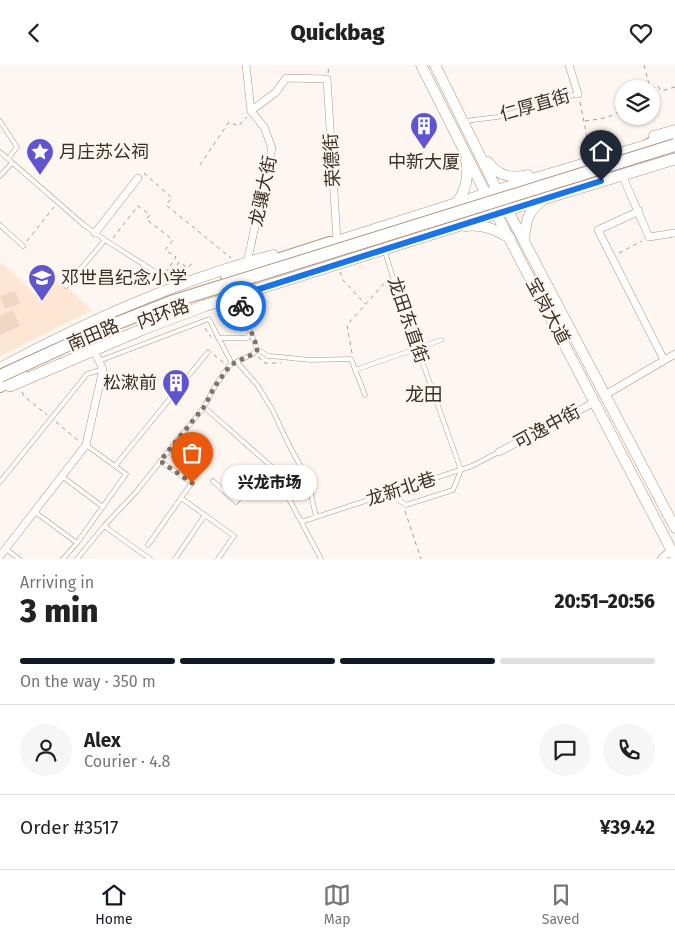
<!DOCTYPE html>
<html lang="en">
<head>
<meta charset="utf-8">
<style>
  body { margin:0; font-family:"Fira Sans","Noto Sans SC",sans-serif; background:#f6f6f6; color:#222; height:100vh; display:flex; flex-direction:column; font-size:19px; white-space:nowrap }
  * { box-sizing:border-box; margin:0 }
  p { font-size:16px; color:#767676 }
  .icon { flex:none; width:28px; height:28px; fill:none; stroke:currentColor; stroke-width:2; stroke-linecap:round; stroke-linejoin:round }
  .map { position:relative; height:494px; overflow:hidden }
  .panel { display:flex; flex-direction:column; background:#fff; flex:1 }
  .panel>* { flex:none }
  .buttons { position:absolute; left:615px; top:15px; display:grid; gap:10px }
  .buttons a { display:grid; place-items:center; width:45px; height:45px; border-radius:50%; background:#fff; box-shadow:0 1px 4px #0004; font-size:25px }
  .pin { position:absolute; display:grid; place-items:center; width:42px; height:42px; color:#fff; margin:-51px -21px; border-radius:50% 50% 50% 0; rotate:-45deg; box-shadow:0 0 5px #0007 }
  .pin .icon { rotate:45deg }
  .courier { position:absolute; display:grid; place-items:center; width:50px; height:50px; margin:-25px; border:4px solid #1a73e8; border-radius:50%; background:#fff; color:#222; box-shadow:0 1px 6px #0007 }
  .bubble { position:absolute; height:35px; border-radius:18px; background:#fff; box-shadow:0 1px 4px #0004; font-size:16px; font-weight:800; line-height:35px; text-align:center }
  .overview em { font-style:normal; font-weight:800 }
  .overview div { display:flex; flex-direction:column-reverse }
  .overview { display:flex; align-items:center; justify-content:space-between; height:85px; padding:0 20px }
  h1 { font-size:32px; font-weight:800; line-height:38px }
  .bar { display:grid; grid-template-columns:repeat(4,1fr); gap:8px 5px; align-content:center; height:60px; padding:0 20px }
  .bar i { height:6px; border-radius:4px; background:#e0e0e0 }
  .bar .current { background:#111827 }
  .bar p { grid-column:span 4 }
  .line { display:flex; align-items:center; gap:12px; padding:0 20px; border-top:1px solid #e0e0e0 }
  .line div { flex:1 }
  .round { display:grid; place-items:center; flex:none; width:52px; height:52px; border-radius:26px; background:#f6f6f6 }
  header { display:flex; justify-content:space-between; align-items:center; height:65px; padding:0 20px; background:#fff; font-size:22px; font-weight:800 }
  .menu { display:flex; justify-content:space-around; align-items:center; height:70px; border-top:1px solid #e0e0e0; background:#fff; font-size:14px; color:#767676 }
  .menu a { display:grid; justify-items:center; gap:2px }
  .menu .current { color:#111827 }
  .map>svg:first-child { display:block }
  .built { fill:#fde6d3 }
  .park { fill:#efd7c3 }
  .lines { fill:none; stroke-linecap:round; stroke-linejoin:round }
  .lane-casing { stroke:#b2957c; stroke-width:5 }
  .street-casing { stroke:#b2957c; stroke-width:8 }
  .secondary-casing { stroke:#b2957c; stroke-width:11 }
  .primary-casing { stroke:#b2957c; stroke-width:12 }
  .highway-casing { stroke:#b2957c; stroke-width:14 }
  .path { stroke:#a49b93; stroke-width:1; stroke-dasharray:4 4; stroke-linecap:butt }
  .lane { stroke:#fff; stroke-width:4 }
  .street { stroke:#fff; stroke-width:7 }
  .secondary { stroke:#fff; stroke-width:10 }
  .primary { stroke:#fff; stroke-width:11 }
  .highway { stroke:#fff; stroke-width:12 }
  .highway-bridge-casing { stroke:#b2957c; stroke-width:14; stroke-linecap:butt }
  .highway-bridge { stroke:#fff; stroke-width:12 }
  .done { stroke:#80756c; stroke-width:5; stroke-dasharray:0 9 }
  .route { stroke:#1a73e8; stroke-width:6 }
  .labels { text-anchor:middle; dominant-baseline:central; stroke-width:5; stroke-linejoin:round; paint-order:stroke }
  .street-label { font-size:18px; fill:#3c3025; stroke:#fdf6f1 }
  .poi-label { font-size:18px; fill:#3c3025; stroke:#fdf6f1; text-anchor:start }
  .neighbourhood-label { font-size:19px; fill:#3c3025; stroke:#fdf6f1 }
</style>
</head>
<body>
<header><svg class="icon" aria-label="back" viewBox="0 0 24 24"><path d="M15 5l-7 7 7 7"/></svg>Quickbag<svg class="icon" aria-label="heart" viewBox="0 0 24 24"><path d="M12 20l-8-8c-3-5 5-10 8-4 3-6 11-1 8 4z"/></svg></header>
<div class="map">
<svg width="675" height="494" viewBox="0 0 675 494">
  <rect width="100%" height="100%" fill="#fdf6f1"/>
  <path class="built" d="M2 198 36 230 53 216 66 221 92 245 0 291V201Z"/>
  <path class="park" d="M15 226 20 239 5 244 0 231Z
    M13 245 20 261 0 270V251Z"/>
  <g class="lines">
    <defs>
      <path id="lane" d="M0 56 17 82 8 94
        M465 56 497 52 577 29
        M0 87 84 160 105 175 176 220
        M0 111 12 98
        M0 160 23 181
        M386 190 397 226 461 405 453 425 406 440 389 428
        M66 221 105 175
        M218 273H247L251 268
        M257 284 268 291 281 292 310 295 351 294 365 330
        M99 296 209 254 232 299
        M237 297 258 321 273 346 288 378 308 415 316 452
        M355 305 441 275
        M204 342 272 402 321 494
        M160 396 192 418 181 433 234 471 218 494
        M115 401 208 287
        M63 412 103 442
        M213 416 236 437 256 414 272 402
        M0 417 87 309 103 304
        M35 447 77 478
        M301 457 472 401 499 387
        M104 461 150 494
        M148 480 181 433
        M6 484 19 494
        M63 494 77 478 126 409 86 380
        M77 494 104 461 136 427 204 342 215 321 229 301 232 299 253 289 257 284 238 233
        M175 494 205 450"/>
      <path id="street" d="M246 0 251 46 264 62 272 83 247 198
        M569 0 578 29
        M251 46 276 27 286 13 327 14 337 176
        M622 110 649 172 675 168
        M639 146 598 165 664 295
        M95 168 138 113
        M605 330 675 289
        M499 387 595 337
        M0 491 86 380 103 304 93 284
        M661 494 671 485"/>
      <path id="secondary" d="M421 0 486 129 675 492
        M435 0 497 125 675 463
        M654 71 675 65
        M488 97C498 111 511 114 528 110
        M457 138C466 124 469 112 466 95
        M465 161C482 159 495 164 510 173
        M524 175C526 155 527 147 544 134
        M324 180 535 113 650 79
        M0 303C88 256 176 216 273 190"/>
      <path id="primary" d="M546 118 567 104
        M10 321 143 264 204 241 546 133 675 94"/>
      <path id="highway" d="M650 79 675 72
        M227 211 330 178
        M0 321 21 309"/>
    </defs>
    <use href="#lane" class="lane-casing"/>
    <use href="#street" class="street-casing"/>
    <use href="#secondary" class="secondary-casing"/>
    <use href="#primary" class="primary-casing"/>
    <use href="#highway" class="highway-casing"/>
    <path class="path" d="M644 0 650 23
      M328 8 329 0
      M651 24 658 21 661 26 675 22
      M580 37 590 87
      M585 56C599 54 613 53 624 43
      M200 100 229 57 238 61 247 52
      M144 108 172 133 166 140 231 193
      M113 173 138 141 150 150 146 154 173 175 165 185 176 192 167 206
      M27 176 54 142
      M619 188 642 176
      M340 207 343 215 365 239
      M183 210 174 205 179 197 188 203 192 198
      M205 263 211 272
      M352 288 347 260 388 214
      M214 290 224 298
      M258 292 265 298H281
      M22 327 24 331 47 350
      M56 357 80 377
      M405 446 421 494"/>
    <use href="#lane" class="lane"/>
    <use href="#street" class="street"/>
    <use href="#secondary" class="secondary"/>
    <use href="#primary" class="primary"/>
    <use href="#highway" class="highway"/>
    <defs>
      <path id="highway-bridge" d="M0 311 105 263 171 237 675 80"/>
    </defs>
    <use href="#highway-bridge" class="highway-bridge-casing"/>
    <use href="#highway-bridge" class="highway-bridge"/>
  </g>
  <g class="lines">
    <path class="done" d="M192 418 160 396 204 342 215 321 229 302 232 299 253 289 258 284 241 241"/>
    <path class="route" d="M241 241 237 231 601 116"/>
  </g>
  <defs>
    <symbol id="building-pin" viewBox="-11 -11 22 30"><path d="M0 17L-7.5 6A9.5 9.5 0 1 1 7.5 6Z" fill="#5f55ce" stroke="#fdf6f1"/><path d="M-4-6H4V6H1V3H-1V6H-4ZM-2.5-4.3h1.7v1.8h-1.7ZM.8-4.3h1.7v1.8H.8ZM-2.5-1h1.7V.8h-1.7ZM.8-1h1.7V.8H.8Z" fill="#fff"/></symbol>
    <symbol id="sight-pin" viewBox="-11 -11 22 30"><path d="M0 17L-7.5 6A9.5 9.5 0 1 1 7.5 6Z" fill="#5f55ce" stroke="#fdf6f1"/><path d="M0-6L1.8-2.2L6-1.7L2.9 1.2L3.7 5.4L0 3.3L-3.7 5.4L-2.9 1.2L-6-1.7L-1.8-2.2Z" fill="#fff"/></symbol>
    <symbol id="school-pin" viewBox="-11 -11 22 30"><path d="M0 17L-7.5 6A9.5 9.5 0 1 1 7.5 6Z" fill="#5f55ce" stroke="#fdf6f1"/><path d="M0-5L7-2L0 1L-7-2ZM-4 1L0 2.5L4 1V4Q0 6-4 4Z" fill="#fff"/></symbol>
  </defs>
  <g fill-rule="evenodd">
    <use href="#building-pin" x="408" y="45" width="32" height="43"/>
    <use href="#sight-pin" x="24" y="71" width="32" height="43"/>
    <use href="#school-pin" x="26" y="197" width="32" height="43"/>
    <use href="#building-pin" x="160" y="302" width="32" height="43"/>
  </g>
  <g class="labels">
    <g class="street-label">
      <text transform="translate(535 40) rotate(-16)">仁厚直街</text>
      <text transform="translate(332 95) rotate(-93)">荣德街</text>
      <text transform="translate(263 126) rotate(-78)">龙骧大街</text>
      <text transform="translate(548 246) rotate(62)">宝岗大道</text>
      <text transform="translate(163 249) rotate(-20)">内环路</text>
      <text transform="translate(408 255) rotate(71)">龙田东直街</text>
      <text transform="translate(93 270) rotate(-23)">南田路</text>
      <text transform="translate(547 362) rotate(-28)">可逸中街</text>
      <text transform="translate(401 424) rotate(-18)">龙新北巷</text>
    </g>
    <g class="poi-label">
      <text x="59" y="87">月庄苏公祠</text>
      <text x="424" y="97" text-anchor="middle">中新大厦</text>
      <text x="61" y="213">邓世昌纪念小学</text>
      <text x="157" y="318" text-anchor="end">松漱前</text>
    </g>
    <g class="neighbourhood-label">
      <text x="424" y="329">龙田</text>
    </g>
  </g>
</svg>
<div class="buttons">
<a><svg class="icon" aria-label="layers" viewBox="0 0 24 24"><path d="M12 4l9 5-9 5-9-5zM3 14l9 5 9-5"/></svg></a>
</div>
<div class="pin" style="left:192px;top:418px;background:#ea580c"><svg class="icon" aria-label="bag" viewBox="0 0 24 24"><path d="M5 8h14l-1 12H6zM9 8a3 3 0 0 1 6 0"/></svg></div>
<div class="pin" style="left:601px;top:116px;background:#1f2937"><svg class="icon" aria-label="home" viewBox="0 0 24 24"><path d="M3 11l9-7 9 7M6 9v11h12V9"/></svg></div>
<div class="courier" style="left:241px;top:241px"><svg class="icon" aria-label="bike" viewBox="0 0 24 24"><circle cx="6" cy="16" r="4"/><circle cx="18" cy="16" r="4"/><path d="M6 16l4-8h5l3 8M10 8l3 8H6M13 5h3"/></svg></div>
<div class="bubble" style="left:222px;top:400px;width:95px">兴龙市场</div>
</div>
<section class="panel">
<div class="overview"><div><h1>3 min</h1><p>Arriving in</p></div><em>20:51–20:56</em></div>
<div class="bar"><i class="current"></i><i class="current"></i><i class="current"></i><i></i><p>On the way · 350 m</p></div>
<div class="line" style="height:90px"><a class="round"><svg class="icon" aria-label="person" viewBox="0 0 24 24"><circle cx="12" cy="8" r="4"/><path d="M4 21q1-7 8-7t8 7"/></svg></a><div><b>Alex</b><p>Courier · 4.8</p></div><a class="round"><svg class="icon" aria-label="chat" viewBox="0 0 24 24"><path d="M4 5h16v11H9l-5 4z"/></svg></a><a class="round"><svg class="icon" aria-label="phone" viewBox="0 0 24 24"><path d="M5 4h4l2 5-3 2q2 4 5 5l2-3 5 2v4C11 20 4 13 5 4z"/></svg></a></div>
<div class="line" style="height:65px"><div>Order #3517</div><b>¥39.42</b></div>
</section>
<nav class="menu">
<a class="current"><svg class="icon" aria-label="home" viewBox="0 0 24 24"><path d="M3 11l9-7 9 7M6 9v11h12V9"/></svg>Home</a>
<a><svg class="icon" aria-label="map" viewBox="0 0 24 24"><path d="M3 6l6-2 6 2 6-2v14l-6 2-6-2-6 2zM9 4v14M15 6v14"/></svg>Map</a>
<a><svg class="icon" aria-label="saved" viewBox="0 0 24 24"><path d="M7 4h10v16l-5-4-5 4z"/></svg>Saved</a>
</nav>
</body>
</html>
